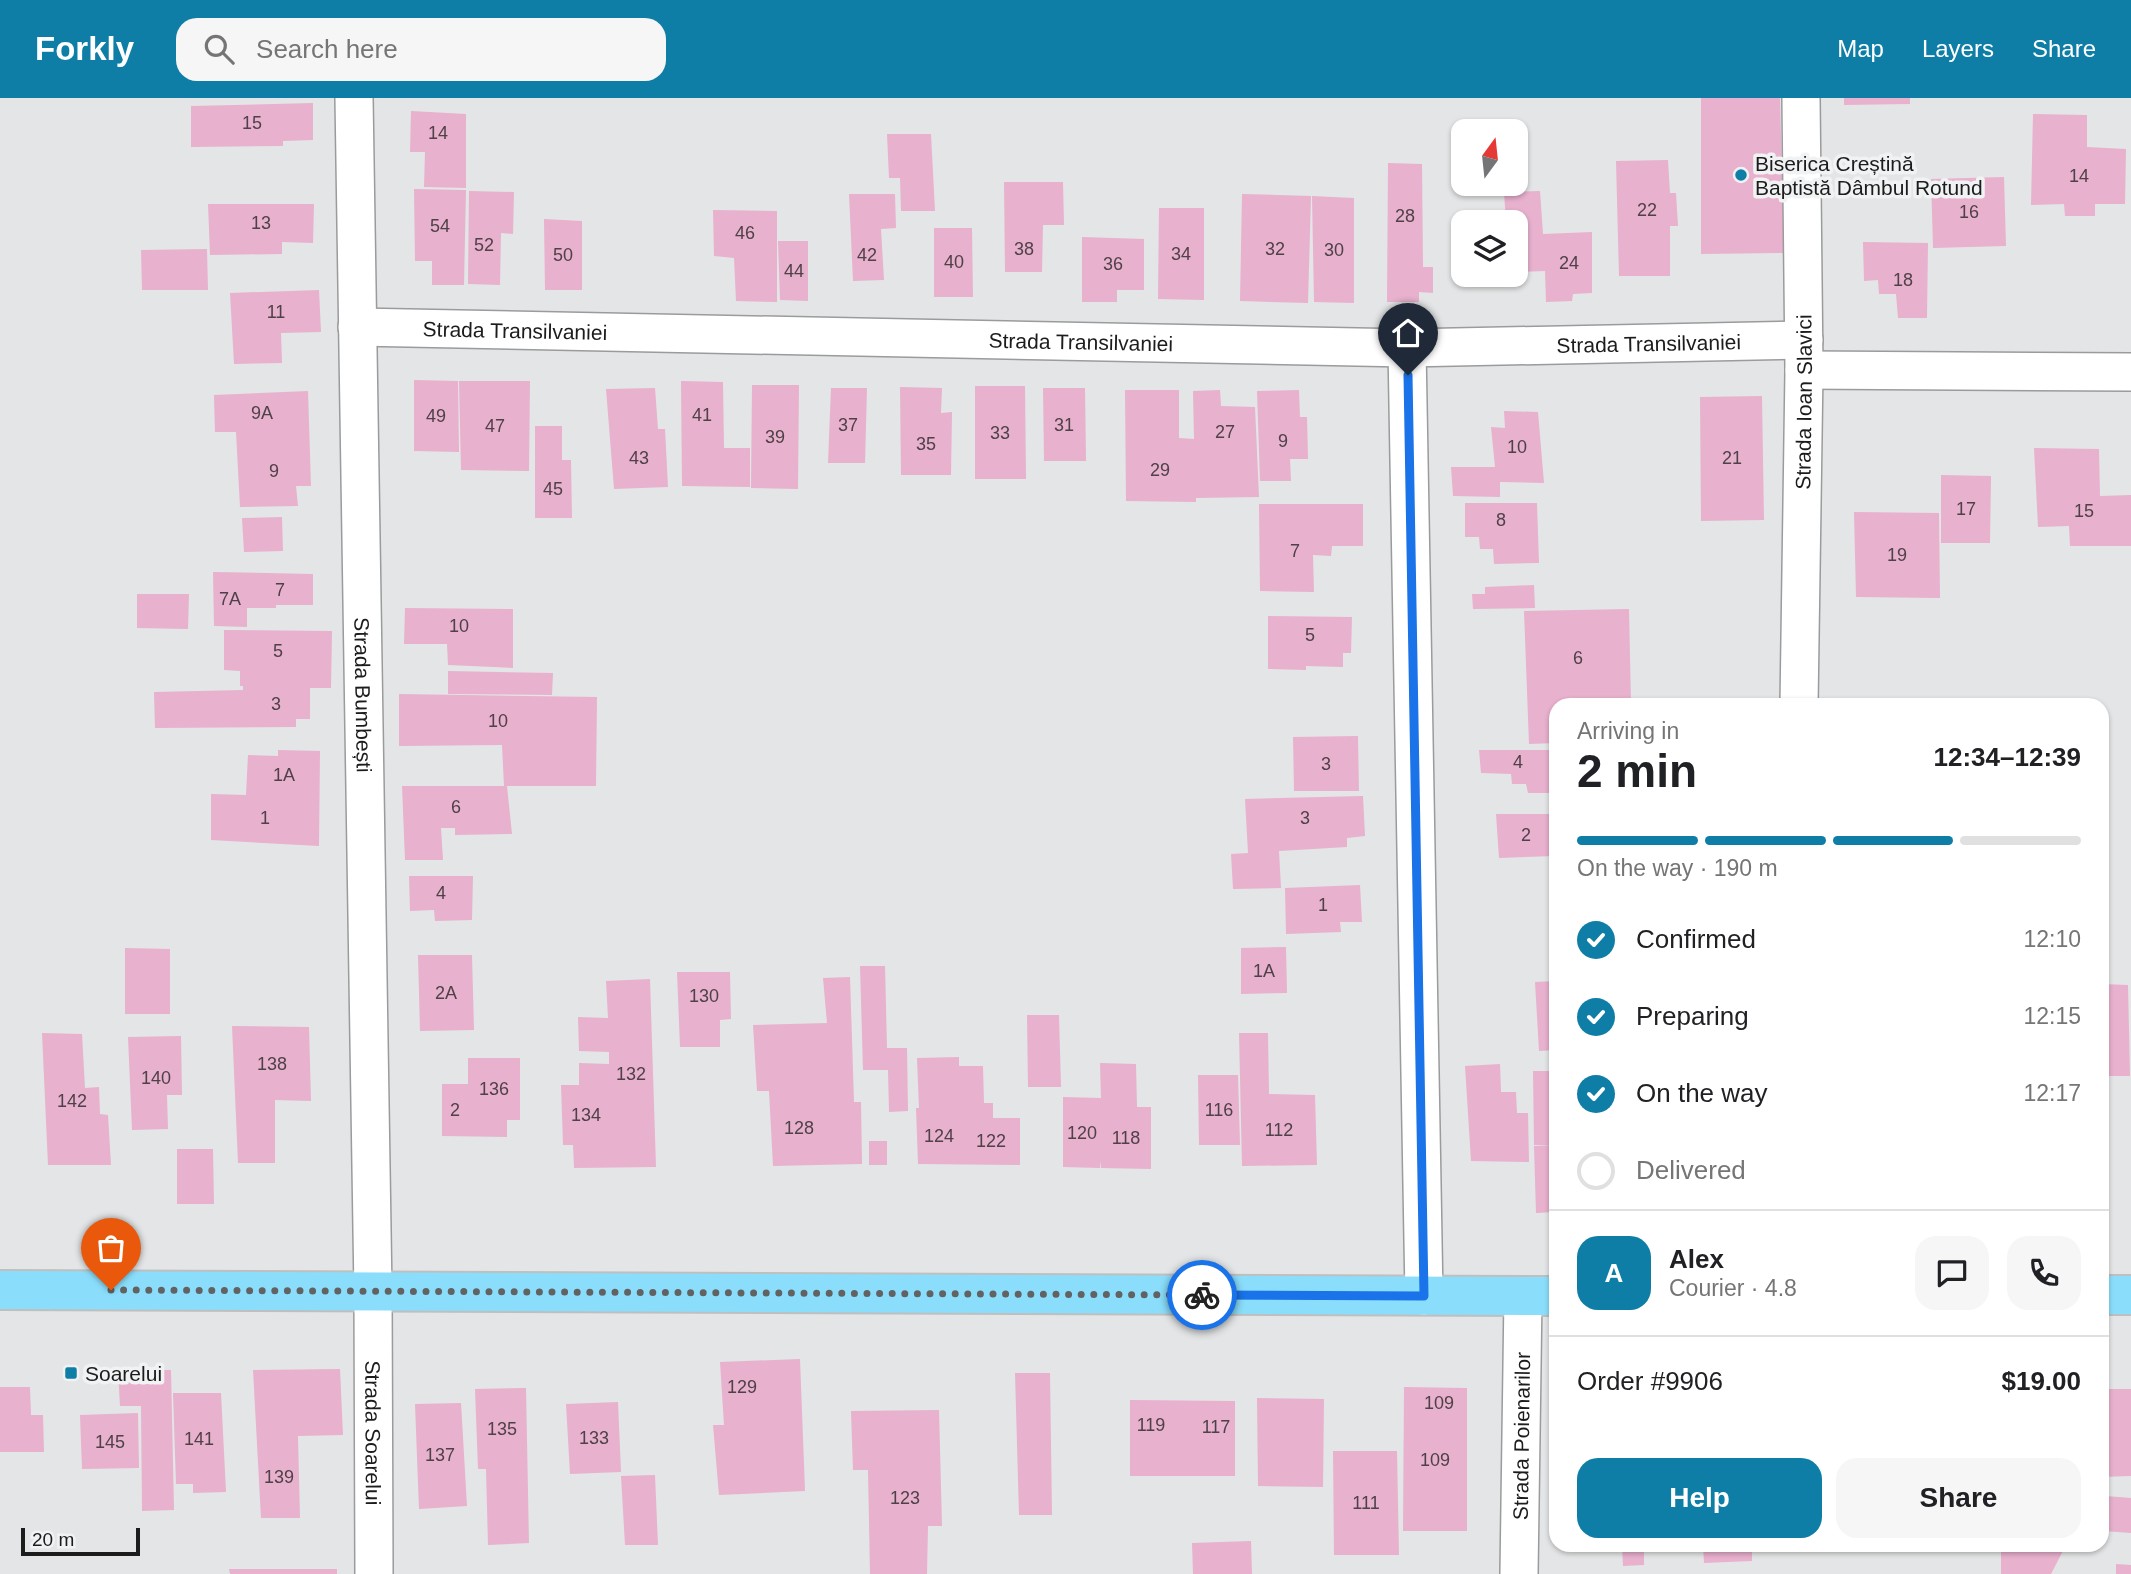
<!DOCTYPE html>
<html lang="en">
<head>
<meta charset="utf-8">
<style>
  body { margin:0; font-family:Helvetica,sans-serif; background:#f6f6f6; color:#202124; height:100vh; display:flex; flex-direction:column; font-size:26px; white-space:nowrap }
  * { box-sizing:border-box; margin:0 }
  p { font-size:23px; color:#757577 }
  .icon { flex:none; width:38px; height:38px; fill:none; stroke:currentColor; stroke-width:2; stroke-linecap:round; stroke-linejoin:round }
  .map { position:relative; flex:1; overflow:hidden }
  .panel { position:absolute; left:1549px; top:600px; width:560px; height:854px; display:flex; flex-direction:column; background:#fff; border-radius:21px; box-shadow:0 2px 5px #0004 }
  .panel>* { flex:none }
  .needle { width:46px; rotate:15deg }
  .controls { position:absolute; left:1451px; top:21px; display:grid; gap:14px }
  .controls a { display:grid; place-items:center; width:77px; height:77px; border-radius:14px; background:#fff; box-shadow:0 2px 5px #0004; font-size:35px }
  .scale { position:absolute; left:21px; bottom:18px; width:119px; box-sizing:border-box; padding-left:7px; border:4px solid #1c1c1c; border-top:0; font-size:19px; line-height:24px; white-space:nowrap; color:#1c1c1c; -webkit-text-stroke:5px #f1f2f3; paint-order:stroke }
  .pin { position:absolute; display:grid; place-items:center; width:60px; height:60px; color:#fff; margin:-72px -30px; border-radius:50% 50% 50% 0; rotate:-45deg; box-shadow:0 0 7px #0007 }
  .pin .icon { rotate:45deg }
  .courier { position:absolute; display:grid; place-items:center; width:70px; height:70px; margin:-35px; border:5px solid #1a73e8; border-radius:50%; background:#fff; color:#222; box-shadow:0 2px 9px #0007 }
  .headline em { font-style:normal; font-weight:600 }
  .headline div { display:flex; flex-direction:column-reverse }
  .headline { display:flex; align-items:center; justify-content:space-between; height:119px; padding:0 28px }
  h1 { font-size:46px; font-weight:600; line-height:52px }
  .bar { display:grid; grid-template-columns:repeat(4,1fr); gap:10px 7px; align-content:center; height:84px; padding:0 28px }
  .bar i { height:9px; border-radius:5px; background:#e0e0e0 }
  .bar .active { background:#0f7ea7 }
  .bar p { grid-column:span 4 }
  .line { display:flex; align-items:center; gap:18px; padding:0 28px; border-top:2px solid #e0e0e0 }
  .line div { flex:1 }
  .round { display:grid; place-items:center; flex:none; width:74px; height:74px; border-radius:21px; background:#f6f6f6 }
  ol { padding:0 28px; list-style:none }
  li { display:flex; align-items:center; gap:21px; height:77px }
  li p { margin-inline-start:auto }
  li .icon { padding:7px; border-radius:50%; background:#0f7ea7; color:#fff; stroke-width:4 }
  li:last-child { color:#757577 }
  li i { width:38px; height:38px; border:4px solid #e0e0e0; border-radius:50% }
  .cta { display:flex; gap:14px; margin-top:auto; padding:14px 28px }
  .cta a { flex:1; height:80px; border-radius:21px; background:#0f7ea7; color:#fff; font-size:28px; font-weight:600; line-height:80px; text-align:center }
  .cta a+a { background:#f6f6f6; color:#202124 }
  header { display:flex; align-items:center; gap:42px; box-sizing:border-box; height:98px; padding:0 35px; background:#0f7ea7; color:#fff }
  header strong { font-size:33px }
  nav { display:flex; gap:38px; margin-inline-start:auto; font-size:24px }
  .search { width:490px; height:63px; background:#f6f6f6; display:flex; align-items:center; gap:18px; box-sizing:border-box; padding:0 24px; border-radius:21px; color:#757577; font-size:26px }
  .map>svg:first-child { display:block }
  .building { fill:#e8b1ce }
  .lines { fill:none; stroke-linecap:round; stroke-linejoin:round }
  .minor-casing { stroke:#9a9b9c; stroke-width:40 }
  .primary-casing { stroke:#bfbfbf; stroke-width:42 }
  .minor { stroke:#fff; stroke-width:37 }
  .primary { stroke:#8bdefb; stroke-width:38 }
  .done { stroke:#626263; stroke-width:7; stroke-dasharray:0 12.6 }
  .route { stroke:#1a73e8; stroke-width:9 }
  .poi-dot { fill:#0f7ea7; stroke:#f1f2f3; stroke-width:2.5 }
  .labels { text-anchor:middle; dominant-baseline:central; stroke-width:7; stroke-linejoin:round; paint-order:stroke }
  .number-label { font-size:18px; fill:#4f4148 }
  .poi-label { font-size:21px; fill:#1c1c1c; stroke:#f1f2f3; text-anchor:start }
  .street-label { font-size:21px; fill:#1c1c1c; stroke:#f1f2f3 }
</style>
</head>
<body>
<header>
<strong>Forkly</strong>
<div class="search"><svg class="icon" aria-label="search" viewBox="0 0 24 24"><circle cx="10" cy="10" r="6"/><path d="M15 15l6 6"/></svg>Search here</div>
<nav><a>Map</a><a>Layers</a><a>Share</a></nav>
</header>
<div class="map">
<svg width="2131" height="1476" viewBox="0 0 2131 1476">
  <rect width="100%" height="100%" fill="#e4e5e6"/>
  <path class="building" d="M1701 0H1780L1784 155 1701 156Z
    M1844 0H1910V6L1844 7Z
    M313 5V42L283 43V48L191 49V8Z
    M411 13 466 16V90L424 89 425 54H410Z
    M2033 16 2087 17V49L2126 51 2125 106H2095V118H2065L2064 106 2031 107Z
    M887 36H931L935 113H901L900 80H889Z
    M1668 62 1670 95H1676L1678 128H1670V178H1619L1616 63Z
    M1388 65 1422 66 1423 169H1433V195L1419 194V204H1387Z
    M2004 79 2006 148 1933 150 1931 81Z
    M1004 84H1063L1064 127H1043L1042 174H1005Z
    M414 91 466 92 464 187H432V163H415Z
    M469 93 514 94 513 136 501 135 500 187 468 186Z
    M1540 93 1543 136 1592 134V195L1573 196 1572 203 1546 204 1545 173 1516 174V124H1506L1504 94Z
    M849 96H895L896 130 881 131 884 182 853 183Z
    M1242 96 1311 98 1308 205 1240 203Z
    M1312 98 1354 100V205L1314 204Z
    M208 106H314L313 145 282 144V156L210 157Z
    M1159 110H1204V202L1158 201Z
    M713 112 777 113V204L736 203 734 160 714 158Z
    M544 121 582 123V192H545Z
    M934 130H972L973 199H934Z
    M1082 139 1144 141V192H1117V204H1082Z
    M778 143H808V203L780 202Z
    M1863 144 1928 145 1927 220H1898L1896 196H1879L1878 182 1864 183Z
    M207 151 208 192H142L141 152Z
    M319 192 321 234 281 235 282 265 234 266 230 195Z
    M414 282 458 283 459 354 414 353Z
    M459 283H530L529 373 461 372Z
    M681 283 723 284 724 350H750V389L682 388Z
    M752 287H799L798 391 751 390Z
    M975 288H1025L1026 381H975Z
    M900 289 942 290 941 315 952 314 951 377H901Z
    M655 290 658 331H665L668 389 614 391 606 291Z
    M831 290H867L865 365H828Z
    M1043 290H1085L1086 363H1044Z
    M1125 292H1179V340L1194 341 1193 293 1220 292 1221 308 1255 309 1259 399 1196 400V404L1126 403Z
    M1299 292 1300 319H1307L1308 361H1290L1291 383H1260L1257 293Z
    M308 293 311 388H296L298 408 240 409 236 334H215L214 297Z
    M1762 298 1764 422 1701 423 1700 299Z
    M1504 313 1538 314 1544 385 1500 384V399L1453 398 1451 369H1495L1491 329 1505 330Z
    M535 328H562V362H571L572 420H535Z
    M2034 350 2099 351 2100 398 2131 397V448H2070L2069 428 2038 429Z
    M1941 377 1991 378 1990 445H1941Z
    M1465 405H1537L1539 465 1494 466 1493 451H1480L1479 439H1465Z
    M1259 406H1363V448H1332L1331 458 1313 457 1314 494 1260 493Z
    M1854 414 1939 415 1940 500 1856 499Z
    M282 419 283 453 244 454 242 420Z
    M213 474 313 476V507H276V510H247V529L214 528Z
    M1534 487 1535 510 1473 511 1472 496H1485V489Z
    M137 496H189L188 531 137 530Z
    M405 510 513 511V570L448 567 447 546H404Z
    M1629 511 1631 607H1556V645L1529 646 1524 513Z
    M1268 518 1352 519 1351 555H1343V569L1306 568V572L1268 571Z
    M224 532 332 533 331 590H310V621H296V629L155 630 154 594 243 592V588H240V573L224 572Z
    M448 573 553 575 552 597 448 596Z
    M399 596 597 599 596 688H507L512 736 455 737V730H441L443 762H405L402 688H504L502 647 399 648Z
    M1358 638 1359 693H1294L1293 639Z
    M278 652 320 653 319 748 211 742V696L246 697 248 657 278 658Z
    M1479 652H1556V695H1528L1526 686H1512L1511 676 1481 675Z
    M1363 698 1365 738 1347 740V749L1279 753 1281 790 1233 791 1231 756 1248 755 1245 701Z
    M1496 716H1556V758L1499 760Z
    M409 778H473L472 822 435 823 434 812 410 813Z
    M1360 787 1362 824H1340L1341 834 1286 836 1285 790Z
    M1286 849 1287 895 1241 896V850Z
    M125 850 170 851V916H125Z
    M418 857H472L474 932 420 933Z
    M860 868H885L887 950H907L908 1013 889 1014 888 972H863Z
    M677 874H730L731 921 720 922V949H680Z
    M850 879 854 1004H861L862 1066 773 1068 769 993H757L753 927 827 925 823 880Z
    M650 881 656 1069 574 1070 573 1047H563L561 987H579V965L609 966V954L579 953 578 919 608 920 606 883Z
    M1556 883V952L1539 953 1535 884Z
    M2102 886 2128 887 2130 978H2102Z
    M1027 917H1059L1061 989H1028Z
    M232 928 309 929 311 1003 275 1002V1065H238Z
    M42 935 82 936 85 990 99 989 100 1016 108 1017 111 1067H48Z
    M1239 935H1268L1269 996 1315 997 1317 1067 1242 1068Z
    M181 938 182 997H167L168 1031 132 1032 128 939Z
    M959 959V968H983L984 1005H993V1020H1020V1067L918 1066 916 1010H919L917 960Z
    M468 960H520V1022H507V1039L442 1038V986H468Z
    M1100 965 1136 966 1137 1009H1151V1071L1101 1070V1063L1100 1070 1063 1069V999L1101 1000Z
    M1500 966 1501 994H1516L1517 1015H1528L1529 1064 1471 1063 1465 968Z
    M1533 973H1556V1114L1536 1115 1534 1048 1553 1047H1534Z
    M1198 977H1238L1240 1047H1199Z
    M869 1043H887V1067H869Z
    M177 1051H213L214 1106H177Z
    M800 1261 805 1393 719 1397 713 1327H724L720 1264Z
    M340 1271 343 1337 298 1338 300 1420H261L253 1272Z
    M118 1272H171L174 1412 142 1413 141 1308H120Z
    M1015 1275H1050L1052 1417H1019Z
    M0 1289H30L31 1317H43L44 1354H0Z
    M1404 1289 1467 1290V1433H1403Z
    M526 1290 529 1445 488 1447 486 1371H478L475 1291Z
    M2102 1291H2131V1378L2102 1379Z
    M173 1295H221L226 1394 193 1395V1386H176Z
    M1257 1300 1324 1301 1323 1389 1258 1388Z
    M1130 1302 1235 1303V1378H1130Z
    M618 1304 621 1374 570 1376 566 1306Z
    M461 1305 467 1408 419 1411 415 1306Z
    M939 1312 942 1428H928L927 1476H870L868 1372H853L851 1313Z
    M138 1315 139 1370 82 1371 80 1317Z
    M1333 1353H1397L1399 1457H1334Z
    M655 1377 658 1447H625L621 1378Z
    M2106 1398 2131 1400V1435L2103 1433Z
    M1251 1443 1252 1476H1193L1192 1445Z
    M1622 1447H1644V1467L1623 1468Z
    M1703 1447H1752V1463L1704 1465Z
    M2001 1447H2066L2051 1476H2001Z
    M2116 1466 2131 1467V1476H2116Z
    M229 1471H337V1476H230Z"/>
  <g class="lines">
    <defs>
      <g id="minor">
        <path id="s1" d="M354 0 373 1194 374 1476"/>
        <path id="s2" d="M357 229 1407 250 1804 242"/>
        <path d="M1407 250 1424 1198"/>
        <path d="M1804 272 2131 274"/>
        <path id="s3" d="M1799 607 1804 272 1801 0"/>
        <path id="s4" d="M1519 1476 1523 1198"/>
      </g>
      <path id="primary" d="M0 1192 1556 1198
        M2102 1197H2131"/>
    </defs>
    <use href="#minor" class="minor-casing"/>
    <use href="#primary" class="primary-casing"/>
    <use href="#minor" class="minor"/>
    <use href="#primary" class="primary"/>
  </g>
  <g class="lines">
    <path class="done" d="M111 1192 1202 1197"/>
    <path class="route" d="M1202 1197 1424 1198 1408 277"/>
  </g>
  <g class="poi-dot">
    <circle cx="1741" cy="77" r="7"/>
    <rect x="64" y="1268" width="14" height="14" rx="3.5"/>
  </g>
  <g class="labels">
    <g class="number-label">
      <text x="252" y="25">15</text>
      <text x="438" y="35">14</text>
      <text x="2079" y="78">14</text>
      <text x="1647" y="112">22</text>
      <text x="1969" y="114">16</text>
      <text x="1405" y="118">28</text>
      <text x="261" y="125">13</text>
      <text x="440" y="128">54</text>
      <text x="745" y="135">46</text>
      <text x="484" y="147">52</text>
      <text x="1024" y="151">38</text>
      <text x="1275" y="151">32</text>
      <text x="1334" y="152">30</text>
      <text x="1181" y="156">34</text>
      <text x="563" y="157">50</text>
      <text x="867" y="157">42</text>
      <text x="954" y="164">40</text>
      <text x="1569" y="165">24</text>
      <text x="1113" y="166">36</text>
      <text x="794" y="173">44</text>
      <text x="1903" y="182">18</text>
      <text x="276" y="214">11</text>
      <text x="262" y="315">9A</text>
      <text x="702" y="317">41</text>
      <text x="436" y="318">49</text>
      <text x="848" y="327">37</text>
      <text x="1064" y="327">31</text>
      <text x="495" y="328">47</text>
      <text x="1225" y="334">27</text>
      <text x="1000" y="335">33</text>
      <text x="775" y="339">39</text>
      <text x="1283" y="343">9</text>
      <text x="926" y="346">35</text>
      <text x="1517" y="349">10</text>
      <text x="639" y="360">43</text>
      <text x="1732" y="360">21</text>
      <text x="1160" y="372">29</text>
      <text x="274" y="373">9</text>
      <text x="553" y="391">45</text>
      <text x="1966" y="411">17</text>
      <text x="2084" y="413">15</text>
      <text x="1501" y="422">8</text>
      <text x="1295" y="453">7</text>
      <text x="1897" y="457">19</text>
      <text x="280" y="492">7</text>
      <text x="230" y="501">7A</text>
      <text x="459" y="528">10</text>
      <text x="1310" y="537">5</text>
      <text x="278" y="553">5</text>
      <text x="1578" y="560">6</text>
      <text x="276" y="606">3</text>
      <text x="498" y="623">10</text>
      <text x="1518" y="664">4</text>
      <text x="1326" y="666">3</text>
      <text x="284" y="677">1A</text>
      <text x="456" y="709">6</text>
      <text x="265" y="720">1</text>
      <text x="1305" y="720">3</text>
      <text x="1526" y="737">2</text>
      <text x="441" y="795">4</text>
      <text x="1323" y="807">1</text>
      <text x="1264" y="873">1A</text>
      <text x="446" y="895">2A</text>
      <text x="704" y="898">130</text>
      <text x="272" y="966">138</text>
      <text x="631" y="976">132</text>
      <text x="156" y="980">140</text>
      <text x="494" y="991">136</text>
      <text x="72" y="1003">142</text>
      <text x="455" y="1012">2</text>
      <text x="1219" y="1012">116</text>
      <text x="586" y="1017">134</text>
      <text x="799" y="1030">128</text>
      <text x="1279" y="1032">112</text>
      <text x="1082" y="1035">120</text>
      <text x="939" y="1038">124</text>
      <text x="1126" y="1040">118</text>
      <text x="991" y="1043">122</text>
      <text x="742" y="1289">129</text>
      <text x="1439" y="1305">109</text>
      <text x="1151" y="1327">119</text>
      <text x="1216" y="1329">117</text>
      <text x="502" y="1331">135</text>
      <text x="594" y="1340">133</text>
      <text x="199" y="1341">141</text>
      <text x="110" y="1344">145</text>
      <text x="440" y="1357">137</text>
      <text x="1435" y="1362">109</text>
      <text x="279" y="1379">139</text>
      <text x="905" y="1400">123</text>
      <text x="1366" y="1405">111</text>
    </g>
    <g class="poi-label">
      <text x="1755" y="65">Biserica Creștină<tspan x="1755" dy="24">Baptistă Dâmbul Rotund</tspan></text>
      <text x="85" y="1275">Soarelui</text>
    </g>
    <g class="street-label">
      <text stroke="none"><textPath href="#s2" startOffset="158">Strada Transilvaniei</textPath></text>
      <text stroke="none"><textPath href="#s2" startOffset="724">Strada Transilvaniei</textPath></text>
      <text stroke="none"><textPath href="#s2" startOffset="1292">Strada Transilvaniei</textPath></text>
      <text stroke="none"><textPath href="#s3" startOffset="303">Strada Ioan Slavici</textPath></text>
      <text stroke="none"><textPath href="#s1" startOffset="597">Strada Bumbești</textPath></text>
      <text stroke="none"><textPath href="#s1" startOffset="1335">Strada Soarelui</textPath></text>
      <text stroke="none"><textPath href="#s4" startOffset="138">Strada Poienarilor</textPath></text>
    </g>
  </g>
</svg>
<div class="controls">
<a><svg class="needle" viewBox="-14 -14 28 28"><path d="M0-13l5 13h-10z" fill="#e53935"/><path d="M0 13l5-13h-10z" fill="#757577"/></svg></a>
<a><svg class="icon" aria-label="layers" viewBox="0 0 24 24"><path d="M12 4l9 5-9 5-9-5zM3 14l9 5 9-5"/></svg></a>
</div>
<div class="scale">20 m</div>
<div class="pin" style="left:111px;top:1192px;background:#ea580c"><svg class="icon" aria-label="bag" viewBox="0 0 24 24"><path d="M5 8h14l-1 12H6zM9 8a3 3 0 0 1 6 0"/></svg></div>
<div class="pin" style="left:1408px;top:277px;background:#1f2937"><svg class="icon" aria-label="home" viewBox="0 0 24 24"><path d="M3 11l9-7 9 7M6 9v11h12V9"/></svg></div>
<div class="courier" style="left:1202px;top:1197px"><svg class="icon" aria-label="bike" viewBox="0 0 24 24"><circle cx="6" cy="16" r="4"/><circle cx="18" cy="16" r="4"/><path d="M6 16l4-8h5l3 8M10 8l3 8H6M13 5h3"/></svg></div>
<section class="panel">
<div class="headline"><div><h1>2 min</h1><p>Arriving in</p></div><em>12:34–12:39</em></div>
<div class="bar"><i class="active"></i><i class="active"></i><i class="active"></i><i></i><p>On the way · 190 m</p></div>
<ol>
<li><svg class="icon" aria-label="check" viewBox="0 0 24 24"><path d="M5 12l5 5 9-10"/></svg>Confirmed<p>12:10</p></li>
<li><svg class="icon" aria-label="check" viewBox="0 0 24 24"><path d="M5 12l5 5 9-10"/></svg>Preparing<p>12:15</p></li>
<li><svg class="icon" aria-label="check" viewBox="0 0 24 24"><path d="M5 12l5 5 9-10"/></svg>On the way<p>12:17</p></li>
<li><i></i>Delivered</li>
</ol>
<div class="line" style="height:126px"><b class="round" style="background:#0f7ea7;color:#fff">A</b><div><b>Alex</b><p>Courier · 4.8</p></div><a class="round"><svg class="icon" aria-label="chat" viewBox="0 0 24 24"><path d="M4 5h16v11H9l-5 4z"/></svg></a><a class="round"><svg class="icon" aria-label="phone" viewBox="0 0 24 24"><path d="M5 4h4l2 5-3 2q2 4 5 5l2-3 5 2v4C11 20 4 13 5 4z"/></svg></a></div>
<div class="line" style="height:91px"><div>Order #9906</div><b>$19.00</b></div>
<div class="cta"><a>Help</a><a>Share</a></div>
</section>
</div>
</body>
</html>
